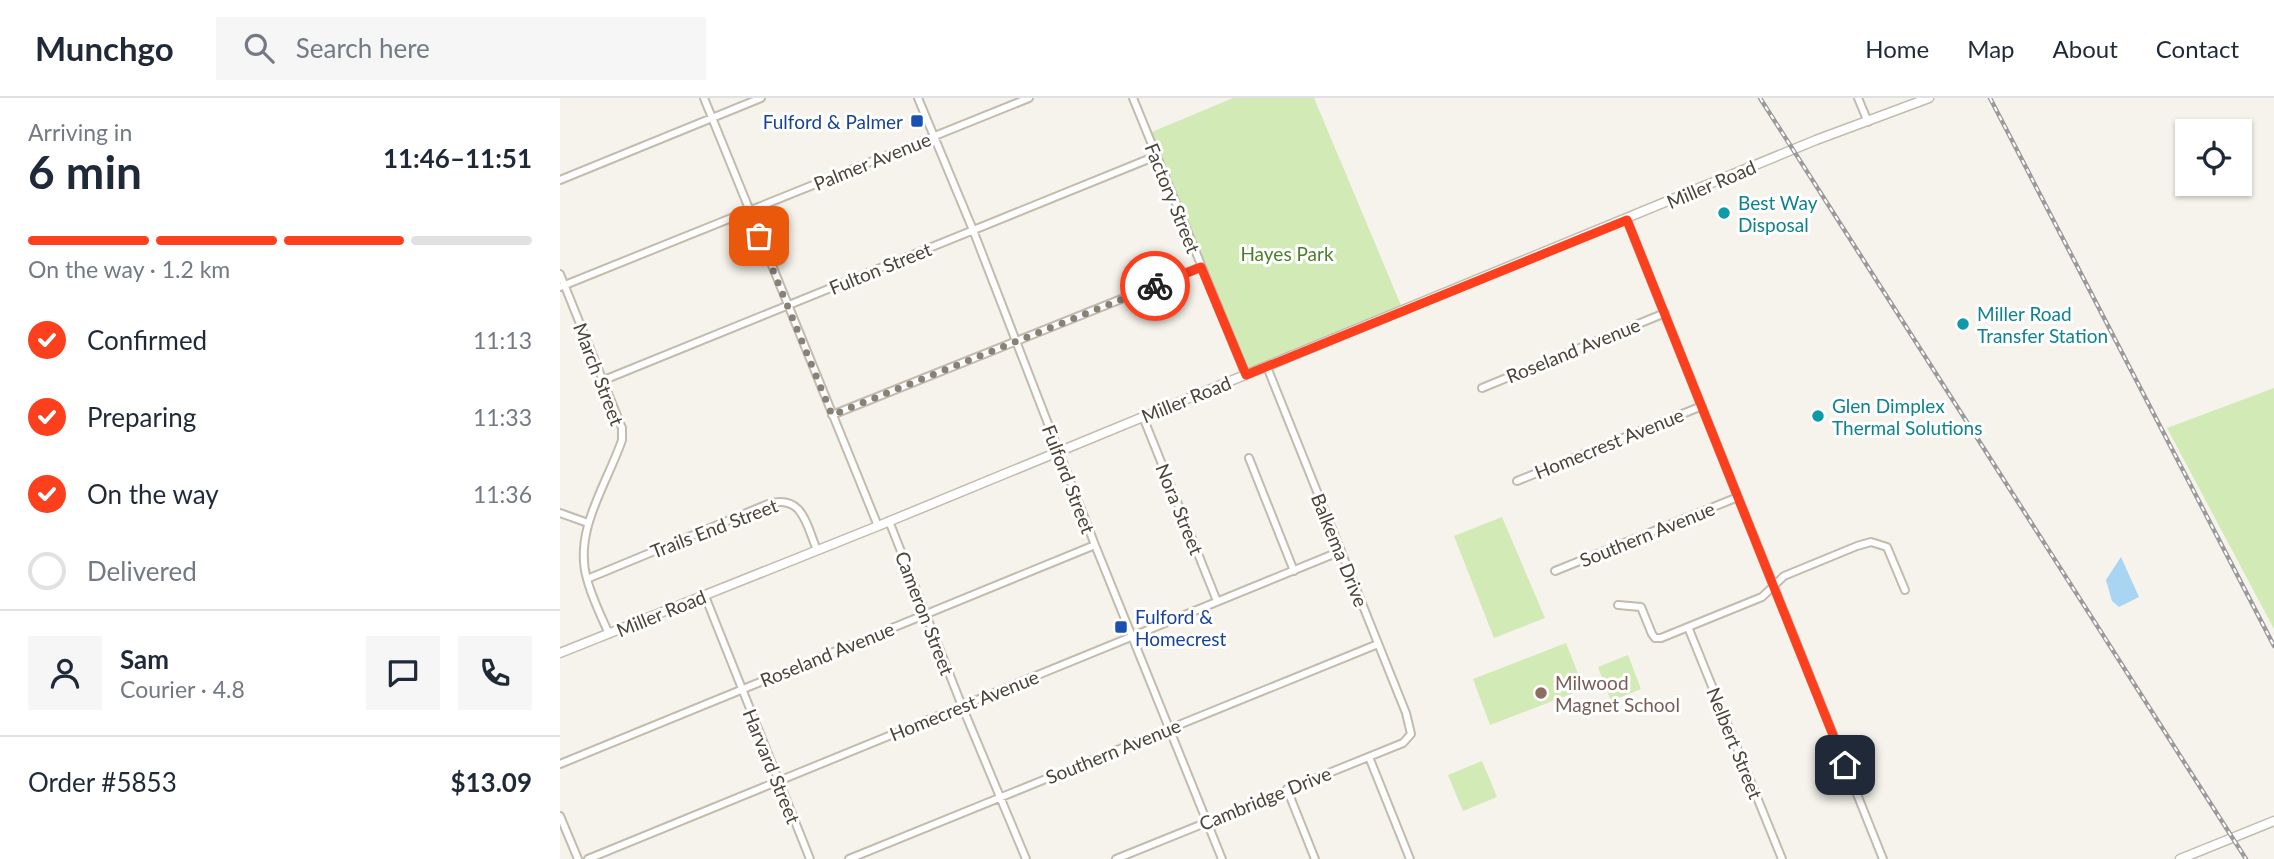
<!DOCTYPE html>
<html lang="en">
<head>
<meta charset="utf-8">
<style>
  body { margin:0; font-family:Lato,sans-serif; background:#f6f6f7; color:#1f2937; height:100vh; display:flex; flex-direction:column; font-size:26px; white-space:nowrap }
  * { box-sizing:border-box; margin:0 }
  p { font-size:23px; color:#747a83 }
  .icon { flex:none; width:38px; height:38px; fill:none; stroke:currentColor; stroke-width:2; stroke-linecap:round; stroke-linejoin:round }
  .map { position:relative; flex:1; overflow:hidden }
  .details { display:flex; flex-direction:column; background:#fff; width:560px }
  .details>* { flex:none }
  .tools { position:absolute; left:1615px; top:21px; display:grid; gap:14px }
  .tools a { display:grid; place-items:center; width:77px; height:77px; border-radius:0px; background:#fff; box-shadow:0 2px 5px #0004; font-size:35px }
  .pin { position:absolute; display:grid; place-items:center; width:60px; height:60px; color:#fff; margin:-30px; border-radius:14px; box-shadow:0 4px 10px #0006 }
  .courier { position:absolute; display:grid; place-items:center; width:70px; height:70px; margin:-35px; border:5px solid #fc3f1d; border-radius:50%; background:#fff; color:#222; box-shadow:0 2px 9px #0007 }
  .head em { font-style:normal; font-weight:700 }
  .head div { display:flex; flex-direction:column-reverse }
  .head { display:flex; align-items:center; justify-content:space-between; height:119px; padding:0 28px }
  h1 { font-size:46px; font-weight:700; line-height:52px }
  .bar { display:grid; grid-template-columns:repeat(4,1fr); gap:10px 7px; align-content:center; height:84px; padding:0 28px }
  .bar i { height:9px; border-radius:5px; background:#e0e1e3 }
  .bar .current { background:#fc3f1d }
  .bar p { grid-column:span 4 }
  .line { display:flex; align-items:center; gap:18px; padding:0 28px; border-top:2px solid #e0e1e3 }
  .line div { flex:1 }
  .round { display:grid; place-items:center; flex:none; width:74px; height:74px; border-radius:0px; background:#f6f6f7 }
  ol { padding:0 28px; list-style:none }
  li { display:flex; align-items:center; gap:21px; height:77px }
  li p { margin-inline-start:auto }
  li .icon { padding:7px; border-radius:50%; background:#fc3f1d; color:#fff; stroke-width:4 }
  li:last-child { color:#747a83 }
  li i { width:38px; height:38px; border:4px solid #e0e1e3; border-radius:50% }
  header { display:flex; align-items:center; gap:42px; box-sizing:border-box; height:98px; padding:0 35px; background:#fff; border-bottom:2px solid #e0e1e3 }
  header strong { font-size:33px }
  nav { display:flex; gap:38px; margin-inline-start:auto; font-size:24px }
  .search { width:490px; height:63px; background:#f6f6f7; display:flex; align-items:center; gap:18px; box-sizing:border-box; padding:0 24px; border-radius:0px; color:#747a83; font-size:26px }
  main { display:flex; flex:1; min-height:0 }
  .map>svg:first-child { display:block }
  .green { fill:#d2eab5 }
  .water { fill:#a9d4f2 }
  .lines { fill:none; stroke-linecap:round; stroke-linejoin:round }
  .minor-casing { stroke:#c2bbae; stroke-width:10 }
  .tertiary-casing { stroke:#c2bbae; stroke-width:11 }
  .minor { stroke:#fff; stroke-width:6 }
  .tertiary { stroke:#fff; stroke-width:8 }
  .rail-casing { stroke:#9a9a9a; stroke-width:4.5 }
  .rail { stroke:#fff; stroke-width:2; stroke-dasharray:5; stroke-linecap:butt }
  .done { stroke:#878178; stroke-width:7; stroke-dasharray:0 12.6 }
  .route { stroke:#fc3f1d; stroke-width:9 }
  .transit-dot { fill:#1a4fb4; stroke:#fff; stroke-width:2.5 }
  .culture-dot { fill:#0f9aa8; stroke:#fff; stroke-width:2.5 }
  .education-dot { fill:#8d6e63; stroke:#fff; stroke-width:2.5 }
  .labels { text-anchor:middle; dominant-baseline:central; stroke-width:6; stroke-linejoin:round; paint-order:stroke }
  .transit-label { font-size:19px; fill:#164399; stroke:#fff; text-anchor:end }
  .street-label { font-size:19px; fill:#4b4439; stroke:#fff }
  .culture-label { font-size:19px; fill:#0d838f; stroke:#fff; text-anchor:start }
  .park-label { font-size:19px; fill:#4a7f2a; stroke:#fff }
  .education-label { font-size:19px; fill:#785e54; stroke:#fff; text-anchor:start }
</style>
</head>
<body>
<header>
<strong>Munchgo</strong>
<div class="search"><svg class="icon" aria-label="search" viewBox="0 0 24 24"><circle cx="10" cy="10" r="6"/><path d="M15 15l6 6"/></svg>Search here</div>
<nav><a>Home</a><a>Map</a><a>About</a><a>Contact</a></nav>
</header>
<main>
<section class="details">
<div class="head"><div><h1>6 min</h1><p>Arriving in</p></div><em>11:46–11:51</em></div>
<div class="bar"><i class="current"></i><i class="current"></i><i class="current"></i><i></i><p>On the way · 1.2 km</p></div>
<ol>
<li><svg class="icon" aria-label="check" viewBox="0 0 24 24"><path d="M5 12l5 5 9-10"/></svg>Confirmed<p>11:13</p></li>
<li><svg class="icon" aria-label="check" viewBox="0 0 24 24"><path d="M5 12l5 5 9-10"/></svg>Preparing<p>11:33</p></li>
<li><svg class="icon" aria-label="check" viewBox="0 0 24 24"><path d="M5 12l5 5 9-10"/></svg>On the way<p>11:36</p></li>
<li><i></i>Delivered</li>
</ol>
<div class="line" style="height:126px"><a class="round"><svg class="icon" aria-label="person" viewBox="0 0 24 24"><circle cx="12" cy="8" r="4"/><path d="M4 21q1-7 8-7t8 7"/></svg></a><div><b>Sam</b><p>Courier · 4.8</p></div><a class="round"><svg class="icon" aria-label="chat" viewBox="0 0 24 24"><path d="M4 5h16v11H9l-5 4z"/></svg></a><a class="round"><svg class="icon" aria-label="phone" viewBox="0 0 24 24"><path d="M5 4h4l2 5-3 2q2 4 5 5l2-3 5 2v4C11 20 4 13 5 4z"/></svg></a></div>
<div class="line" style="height:91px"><div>Order #5853</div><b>$13.09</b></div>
</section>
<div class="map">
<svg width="1714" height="761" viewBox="0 0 1714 761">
  <rect width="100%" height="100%" fill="#f6f3ec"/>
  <path class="green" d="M673 0H754L843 212 686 277 587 36Z
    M1714 290V531L1607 330Z
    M942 419 985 520 934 540 894 438Z
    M1006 545 1024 591 930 627 913 581Z
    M1068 557 1081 591 1051 603 1038 569Z
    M922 663 937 699 903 713 888 677Z"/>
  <path class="water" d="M1561 459 1579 499 1559 509 1552 503 1546 482Z"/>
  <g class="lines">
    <defs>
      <path id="minor" d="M144 0 318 428
        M358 0 413 132 535 447 662 761
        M573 0 686 277
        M1298 0 1308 24
        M0 82 201 0
        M1067 122 1323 761
        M0 176 62 330V342C47 386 13 433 27 481 32 500 41 518 49 536
        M0 189 469 0
        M44 282 596 58
        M922 290 1105 215
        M272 317 641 169
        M583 319 657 503
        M689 360 734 473
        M957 383 1142 308
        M0 415 28 425
        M329 423 402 608 466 761
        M995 473 1178 399
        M27 481 208 406C243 396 246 426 257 452
        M145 498 250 761
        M1058 507 1081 509 1092 536 1095 540H1101L1202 499 1224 478 1297 448 1311 444 1327 449 1345 492
        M1128 529 1222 761
        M809 659 850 761
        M0 666 535 447
        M727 691 755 761
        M0 718 18 761
        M28 761 781 453
        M289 761 818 546
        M556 761 843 645 851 636 846 615 707 269"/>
      <path id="tertiary" d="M0 555 318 428 1256 42 1369 0
        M1620 761 1714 723"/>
    </defs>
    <use href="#minor" class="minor-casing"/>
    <use href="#tertiary" class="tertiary-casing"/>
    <use href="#minor" class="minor"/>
    <use href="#tertiary" class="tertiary"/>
    <defs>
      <path id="rail" d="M1200 0 1686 761
        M1430 0 1714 548"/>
    </defs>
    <use href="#rail" class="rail-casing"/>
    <use href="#rail" class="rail"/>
  </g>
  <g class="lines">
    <path class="done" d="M199 138 272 317 595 188"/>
    <path class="route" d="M595 188 641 169 686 277 1067 122 1285 667"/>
  </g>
  <g class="transit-dot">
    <rect x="350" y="16" width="14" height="14" rx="3.5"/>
    <rect x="554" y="522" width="14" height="14" rx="3.5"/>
  </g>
  <g class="culture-dot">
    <circle cx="1164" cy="115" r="7"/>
    <circle cx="1403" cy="226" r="7"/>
    <circle cx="1258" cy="318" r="7"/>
  </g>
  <circle class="education-dot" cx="981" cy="595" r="7"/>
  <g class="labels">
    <g class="transit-label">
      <text x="343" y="23">Fulford &amp; Palmer</text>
      <text x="575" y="518" text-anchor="start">Fulford &amp;<tspan x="575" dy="22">Homecrest</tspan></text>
    </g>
    <g class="street-label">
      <text transform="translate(312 63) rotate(-22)">Palmer Avenue</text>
      <text transform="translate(1151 86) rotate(-23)">Miller Road</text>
      <text transform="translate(613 100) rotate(68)">Factory Street</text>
      <text transform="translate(320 170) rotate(-22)">Fulton Street</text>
      <text transform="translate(1013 252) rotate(-22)">Roseland Avenue</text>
      <text transform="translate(39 276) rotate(69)">March Street</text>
      <text transform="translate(626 301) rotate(-22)">Miller Road</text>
      <text transform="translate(1049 345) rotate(-22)">Homecrest Avenue</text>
      <text transform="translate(509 381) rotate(69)">Fulford Street</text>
      <text transform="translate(620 411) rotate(68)">Nora Street</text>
      <text transform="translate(154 430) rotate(-21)">Trails End Street</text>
      <text transform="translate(1087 436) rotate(-22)">Southern Avenue</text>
      <text transform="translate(780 452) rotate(68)">Balkema Drive</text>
      <text transform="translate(101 515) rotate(-22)">Miller Road</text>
      <text transform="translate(365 515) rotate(69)">Cameron Street</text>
      <text transform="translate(267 556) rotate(-22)">Roseland Avenue</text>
      <text transform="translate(404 607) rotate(-22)">Homecrest Avenue</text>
      <text transform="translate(1175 645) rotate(68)">Nelbert Street</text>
      <text transform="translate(553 653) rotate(-22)">Southern Avenue</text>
      <text transform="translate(212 668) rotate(68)">Harvard Street</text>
      <text transform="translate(705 700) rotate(-22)">Cambridge Drive</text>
    </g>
    <g class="culture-label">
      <text x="1178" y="104">Best Way<tspan x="1178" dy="22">Disposal</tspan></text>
      <text x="1417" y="215">Miller Road<tspan x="1417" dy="22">Transfer Station</tspan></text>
      <text x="1272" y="307">Glen Dimplex<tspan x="1272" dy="22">Thermal Solutions</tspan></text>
    </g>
    <g class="park-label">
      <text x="727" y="155">Hayes Park</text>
    </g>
    <g class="education-label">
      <text x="995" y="584">Milwood<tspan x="995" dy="22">Magnet School</tspan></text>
    </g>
  </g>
</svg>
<div class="tools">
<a><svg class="icon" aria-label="locate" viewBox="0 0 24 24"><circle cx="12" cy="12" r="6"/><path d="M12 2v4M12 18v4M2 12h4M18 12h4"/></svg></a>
</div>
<div class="pin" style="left:199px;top:138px;background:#ea580c"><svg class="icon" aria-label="bag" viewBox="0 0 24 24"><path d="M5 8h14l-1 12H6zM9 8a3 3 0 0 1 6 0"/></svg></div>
<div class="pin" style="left:1285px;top:667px;background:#1f2937"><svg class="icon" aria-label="home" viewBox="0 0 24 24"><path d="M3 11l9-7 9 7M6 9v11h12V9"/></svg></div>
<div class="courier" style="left:595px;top:188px"><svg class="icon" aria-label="bike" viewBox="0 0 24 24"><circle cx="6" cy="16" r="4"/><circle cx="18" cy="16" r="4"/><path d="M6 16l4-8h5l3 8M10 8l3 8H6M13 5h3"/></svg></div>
</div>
</main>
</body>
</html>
